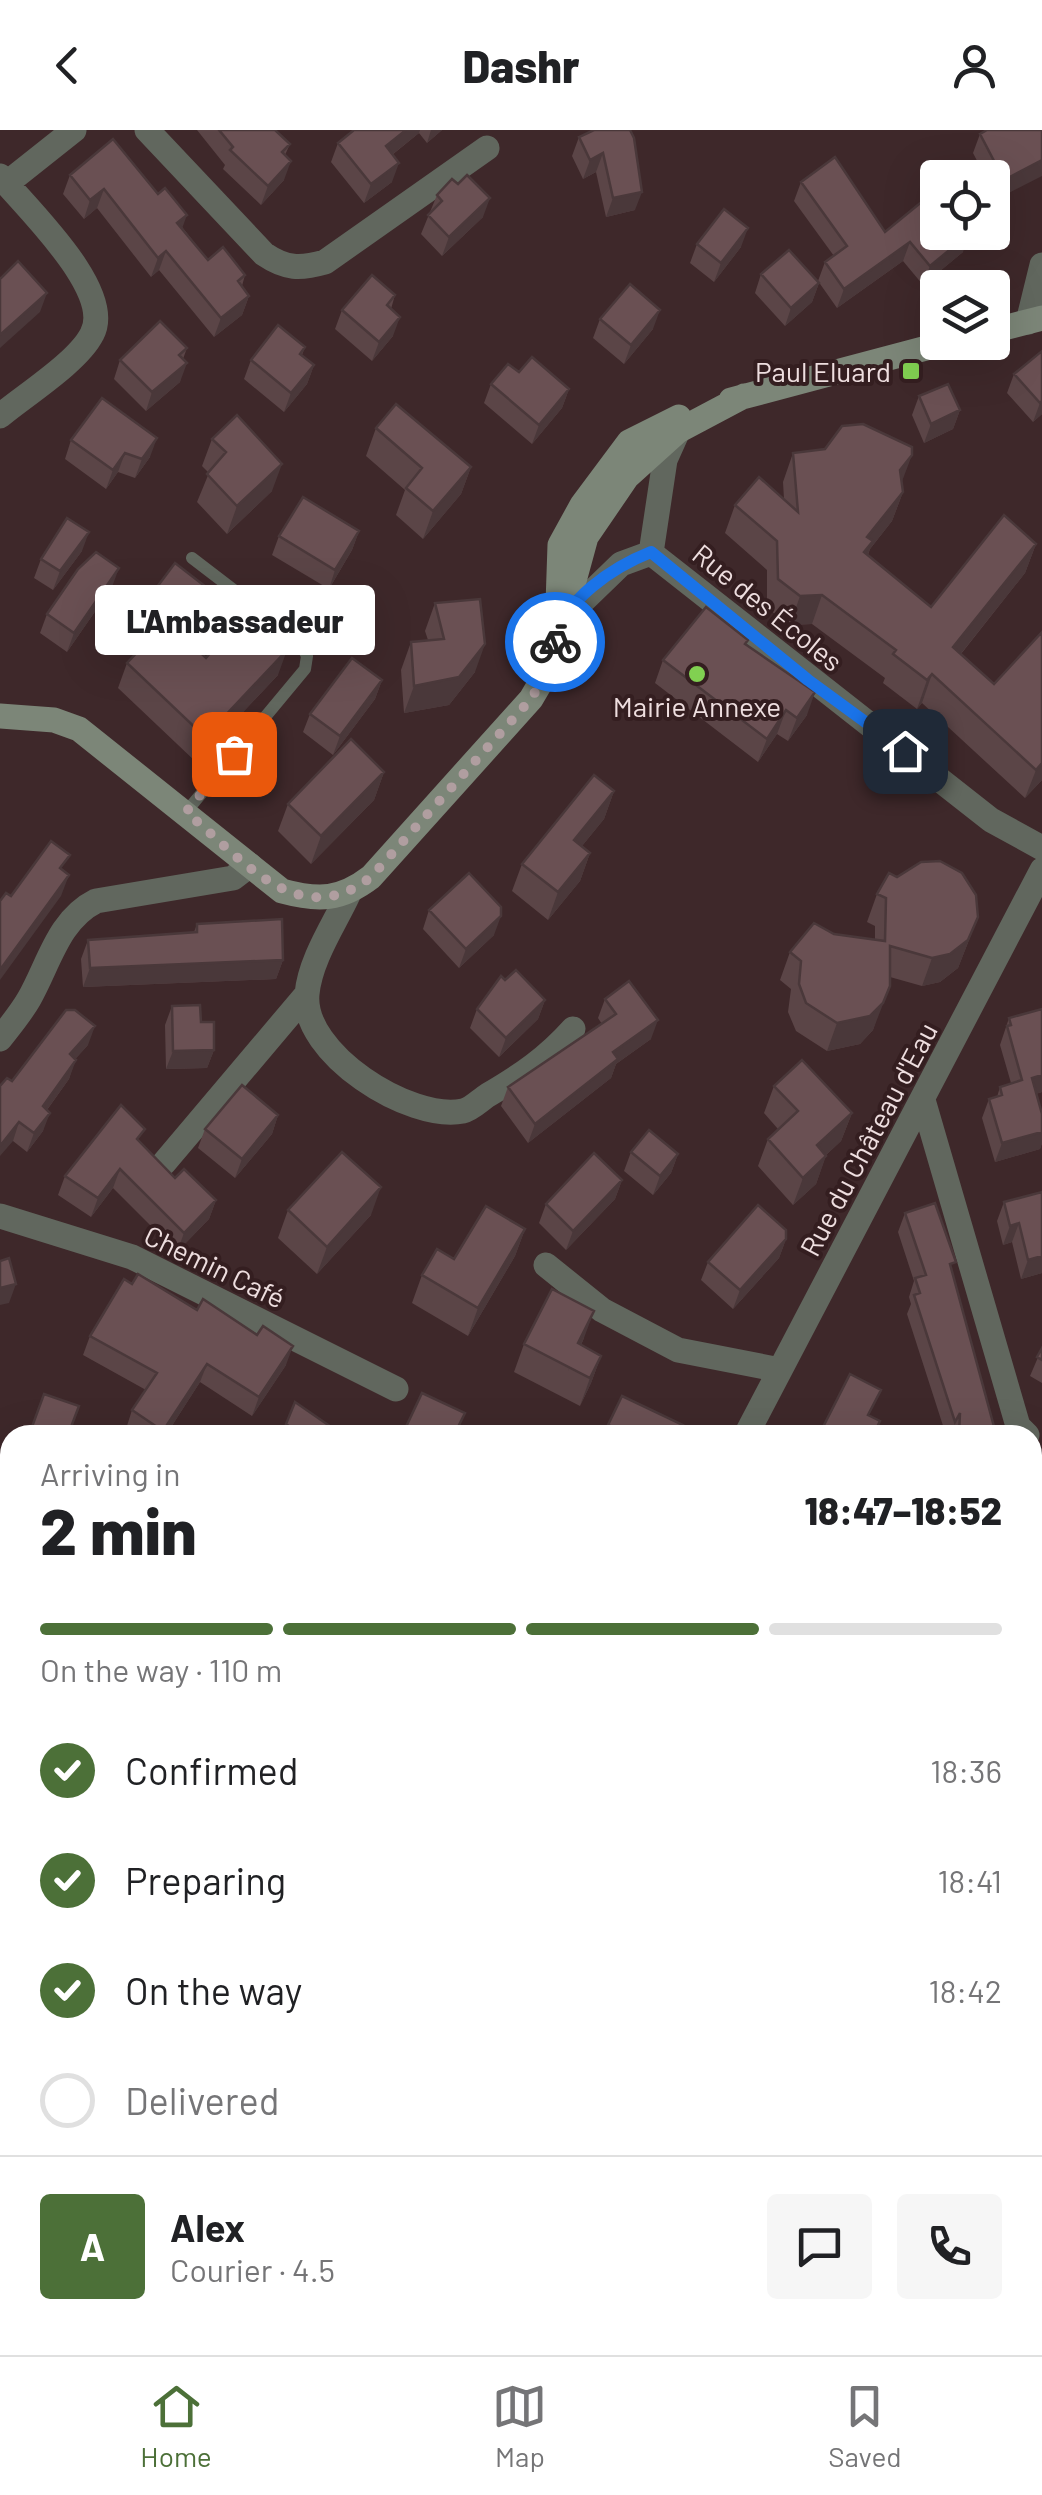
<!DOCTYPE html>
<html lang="en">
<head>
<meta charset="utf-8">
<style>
  body { margin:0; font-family:Barlow,sans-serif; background:#f6f6f6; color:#202124; height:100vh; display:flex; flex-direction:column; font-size:38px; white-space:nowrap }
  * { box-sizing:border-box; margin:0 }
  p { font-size:32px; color:#757577 }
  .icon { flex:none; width:55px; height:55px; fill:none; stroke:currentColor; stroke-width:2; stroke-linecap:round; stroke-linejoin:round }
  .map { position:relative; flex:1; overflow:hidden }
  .panel { position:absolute; left:0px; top:1295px; width:1042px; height:930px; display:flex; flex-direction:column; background:#fff; border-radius:30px 30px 0 0; box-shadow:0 10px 40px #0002 }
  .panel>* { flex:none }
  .tools { position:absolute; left:920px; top:30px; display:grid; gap:20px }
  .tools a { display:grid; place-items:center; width:90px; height:90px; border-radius:10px; background:#fff; box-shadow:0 10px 40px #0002; font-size:50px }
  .pin { position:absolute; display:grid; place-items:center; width:85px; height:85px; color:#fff; margin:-42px; border-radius:20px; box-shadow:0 5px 15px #0006 }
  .courier { position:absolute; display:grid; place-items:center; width:100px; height:100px; margin:-50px; border:8px solid #1a73e8; border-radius:50%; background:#fff; color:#222; box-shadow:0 2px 12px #0007 }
  .bubble { position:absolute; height:70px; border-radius:10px; background:#fff; box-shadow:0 10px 40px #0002; font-size:32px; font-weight:800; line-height:70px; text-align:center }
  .headline em { font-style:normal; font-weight:800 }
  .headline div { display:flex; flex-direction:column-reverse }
  .headline { display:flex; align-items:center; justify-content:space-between; height:170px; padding:0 40px }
  h1 { font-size:65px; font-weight:800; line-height:75px }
  .bar { display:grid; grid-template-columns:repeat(4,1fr); gap:15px 10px; align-content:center; height:120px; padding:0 40px }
  .bar i { height:12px; border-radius:8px; background:#e0e0e0 }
  .bar .on { background:#4c7038 }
  .bar p { grid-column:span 4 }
  .line { display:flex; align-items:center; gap:25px; padding:0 40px; border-top:2px solid #e0e0e0 }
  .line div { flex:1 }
  .round { display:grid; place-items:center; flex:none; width:105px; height:105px; border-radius:10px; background:#f6f6f6 }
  ol { padding:0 40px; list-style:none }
  li { display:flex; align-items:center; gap:30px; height:110px }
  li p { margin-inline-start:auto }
  li .icon { padding:10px; border-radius:50%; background:#4c7038; color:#fff; stroke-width:4 }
  li:last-child { color:#757577 }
  li i { width:55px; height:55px; border:5px solid #e0e0e0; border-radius:50% }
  header { display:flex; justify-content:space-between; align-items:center; height:130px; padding:0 40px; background:#fff; font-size:45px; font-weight:800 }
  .tabs { display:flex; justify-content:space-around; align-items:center; height:140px; border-top:2px solid #e0e0e0; background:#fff; font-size:28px; color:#757577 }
  .tabs a { display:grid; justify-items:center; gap:5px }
  .tabs .on { color:#4c7038 }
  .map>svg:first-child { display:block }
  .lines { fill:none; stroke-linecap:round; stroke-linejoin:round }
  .path { stroke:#806c6e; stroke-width:5; stroke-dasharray:2.5 8; stroke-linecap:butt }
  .service { stroke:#61675e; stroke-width:12 }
  .minor { stroke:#61675e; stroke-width:25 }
  .secondary { stroke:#7c8678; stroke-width:25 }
  .wall { fill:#5b4547 }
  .shaded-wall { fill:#4a383a }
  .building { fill:#6a5053; stroke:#4a383a; stroke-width:2.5 }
  .done { stroke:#b09ea0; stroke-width:10; stroke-dasharray:0 18 }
  .route { stroke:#1a73e8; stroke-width:12 }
  .poi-dot { fill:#81d051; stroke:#341e20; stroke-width:4 }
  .labels { text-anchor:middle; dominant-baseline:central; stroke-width:8; stroke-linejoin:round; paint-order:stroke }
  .poi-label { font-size:28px; fill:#eededf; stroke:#341e20; text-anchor:end }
  .street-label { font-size:28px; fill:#eededf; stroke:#341e20 }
</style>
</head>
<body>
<header><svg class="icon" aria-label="back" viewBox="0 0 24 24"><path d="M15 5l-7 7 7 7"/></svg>Dashr<svg class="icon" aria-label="person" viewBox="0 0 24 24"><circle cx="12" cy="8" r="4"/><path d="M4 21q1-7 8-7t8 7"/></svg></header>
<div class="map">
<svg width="1042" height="2225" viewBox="0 0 1042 2225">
  <rect width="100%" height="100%" fill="#3e282a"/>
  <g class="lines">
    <path class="path" d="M0 1734 10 1727"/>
    <path class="service" d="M186 682 305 539 307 526 299 510 192 428"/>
    <path class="minor" d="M147 0 264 124C286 139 300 139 325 132L487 18
      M0 46C27 79 115 161 92 204 78 232 25 265 0 286
      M6 54 74 0
      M1028 192 1042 135
      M651 423 991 690 1042 718
      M651 423 665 330 678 301
      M559 494 621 434 651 423
      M348 765C334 795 310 830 307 864 301 923 410 992 463 981 472 979 480 970 488 965 522 945 547 928 573 899
      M0 909C10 896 21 883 29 869 49 834 58 790 96 771L233 748 250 735
      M923 970 1018 1296 1027 1305
      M164 1033 306 865
      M0 1086 132 1127 396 1259
      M546 1135 602 1180 678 1220 780 1240
      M746 1305 1042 740
      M0 1377 10 1382
      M1032 1677 1042 1682
      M1032 1769 1042 1752
      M0 1819 10 1789
      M1032 1925 1042 1919
      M1032 2128 1042 2117
      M0 2195 10 2193
      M239 2215H318
      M653 2225 654 2215
      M695 2225 696 2224"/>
    <path class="secondary" d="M992 201 1042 188
      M731 270 949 212
      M558 474 560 415 582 375 629 312 679 287
      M0 586 54 590 79 599 282 761C319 771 341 770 371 747L531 569 551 535 586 407 627 347 678 301 744 266"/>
  </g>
  <path class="wall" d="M197 0H275L290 14 285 25 284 50 261 75 223 39 225 35Z
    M354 0H442L427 13 419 3 392 25V52L364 73 331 32 338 13Z
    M594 0 635 80 606 87 596 42 583 49 572 26 579 7Z
    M1042 0 997 69 992 60V48H986L973 23 980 4Z
    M113 9 208 130 245 145 242 156 249 166 242 185 214 207 159 140 151 147 97 78 84 89 63 64 70 45Z
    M801 52 885 102 963 122 923 155 903 131 837 178 818 151 825 132 834 126 794 71Z
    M437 65 483 87 442 126 421 104Z
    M697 114 741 117 714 152 690 133Z
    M761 144 819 153 812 172 785 196 755 163Z
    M395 165 391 179 393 206 372 231 335 199 342 180Z
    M600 189 653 199 624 234 593 208Z
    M305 217 302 225 314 235 307 254 284 282 244 249 251 230Z
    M187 218 183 229 180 252 146 281 114 249 120 230Z
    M1042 221V284L1033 292 1007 263 1014 244Z
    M519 242 569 259 562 278 532 314 484 273 491 254Z
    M919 266 960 280 953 299 924 313 912 285Z
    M376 298 471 337 461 364 423 409 396 385 405 360 366 326Z
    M212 309 272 361 227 404 197 372 209 343 202 336Z
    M71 310 150 327 135 348 118 342 106 359 65 329Z
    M793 323 902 353 903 362 892 391 870 419 868 425 931 477 1036 414 1025 443 961 524 994 554 1042 502V650L1025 668 922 573 917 579 883 553 885 548 812 494 790 495 767 478V440L725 403 735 375 784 369 783 352Z
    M359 401 352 420 329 459 272 425 279 406Z
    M82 421 53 460 34 448 41 429Z
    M112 457 67 522 40 503 47 484Z
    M206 457 199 476 179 502 206 528 278 512V545L196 632 118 558 127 533 158 501 141 488 148 469Z
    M435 473 475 542 449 575 404 583 401 540 411 512 428 510 425 501Z
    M746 515 807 585 788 611 777 604 758 632 655 553 663 530Z
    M382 550 375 569 333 625 303 602 310 584Z
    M384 642 374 670 311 734 278 701 288 674Z
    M614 661 604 689 582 716 590 723 580 751 548 790 512 761 522 734Z
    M877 764 978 787 958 838 940 852 922 856 890 847 873 900 860 914 827 921 796 901 788 882 791 859 780 850 790 822 834 804 875 810V796L867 792Z
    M429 780 494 805 459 838 423 799Z
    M197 794 283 830 276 849 83 857 81 829 88 810 194 802Z
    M505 850 545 870 538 889 499 927 470 898 477 879Z
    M605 869 651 909 616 934 611 948 528 1013 501 976 508 957 602 894 598 888Z
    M172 876 201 892 214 920 207 938 166 939 165 895Z
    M1009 888 1042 962 1036 964 1042 984V1013L1040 1019 995 1032 982 988 989 969 997 967 1000 957 1011 953 1000 915Z
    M88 915 75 929 69 949 47 980 43 1001 27 1022 13 1011 12 951Z
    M774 956 852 983 841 1011 826 1025 816 1054 793 1075 758 1036 768 1009 778 999 764 983Z
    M278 985 272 1004 235 1048 198 1018 205 999Z
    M140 1012 175 1048 216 1070 209 1089 177 1122 113 1058 91 1087 58 1065 65 1046Z
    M631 1022 678 1024 671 1043 653 1065 624 1041Z
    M622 1050 615 1069 566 1120 539 1093 546 1074Z
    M1042 1062V1143L1021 1149 1012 1112 1003 1115 997 1091 1004 1072Z
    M288 1080 371 1085 317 1144 278 1108Z
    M905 1083 952 1141 996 1305H952L953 1302 951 1305H946L907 1184 911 1174 909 1167 914 1151 898 1102Z
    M525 1099 515 1126 468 1206 412 1173 422 1145 454 1129Z
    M786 1109 779 1128 733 1179 701 1150 708 1132Z
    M132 1154 286 1235 252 1286 200 1252 166 1305H134L126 1299 132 1280 146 1260 83 1225 90 1206Z
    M584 1208 581 1215 601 1226 591 1253 580 1276 514 1242 524 1214Z
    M1042 1218V1253L1030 1246Z
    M295 1272 335 1305H282Z
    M608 1295H683L679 1305H604Z
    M8 1428H10V1499L0 1494V1471L6 1460 1 1447Z
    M1032 1560 1042 1566V1639L1032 1635Z
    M1042 1807V1867L1032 1862V1826Z
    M465 2215H515L517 2225H461Z"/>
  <path class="shaded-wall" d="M406 0H420L419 3 379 35 386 16Z
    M431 0H442L427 13Z
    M603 23 596 42 583 49 590 30Z
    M1042 30V46L997 69 1004 50Z
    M291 31 284 50 261 75 268 56Z
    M399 33 392 52 364 73 371 54Z
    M104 59 97 78 84 89 90 70Z
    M642 62 635 80 606 87 613 68Z
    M490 68 483 87 442 126 449 107Z
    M187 85 180 104 177 93Z
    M748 98 741 117 714 152 721 133Z
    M970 103 963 122 923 155 930 136Z
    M910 112 903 131 837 178 844 159Z
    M166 121 159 140 151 147 158 128Z
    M819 153 812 172 785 196 791 178Z
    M47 163 40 182 0 218V205Z
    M249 166 242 185 214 207 221 188Z
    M660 180 653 199 624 234 631 215Z
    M400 187 393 206 372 231 379 212Z
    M187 233 180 252 146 281 152 262Z
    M314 235 307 254 284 282 291 263Z
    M569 259 562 278 532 314 539 295Z
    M1042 271V284L1033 292 1040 273Z
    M960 280 953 299 924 313 931 294Z
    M157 308 150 327 135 348 142 329Z
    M125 323 118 342 106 359 113 340Z
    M912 325 901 354 900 340Z
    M282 334 272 361 227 404 237 376Z
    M471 337 461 364 423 409 433 381Z
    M903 362 892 391 870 419 862 439 867 407Z
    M359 401 352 420 329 459 335 440Z
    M89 402 82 421 53 460 60 441Z
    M1036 414 1025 443 943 546 953 517Z
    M119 438 112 457 67 522 74 503Z
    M206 457 199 476 172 511 179 492Z
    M822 465 812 494 790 495 800 466Z
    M485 514 475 542 449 575 404 583 414 556Z
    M287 520 278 545 196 632 205 607Z
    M932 544 922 573 917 579 927 550Z
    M382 550 375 569 333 625 340 606Z
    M815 562 807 585 788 611 797 588Z
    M786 580 777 604 758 632 767 609Z
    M1042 633V650L1025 668 1036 640Z
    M384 642 374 670 311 734 321 706Z
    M614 661 604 689 564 738 574 710Z
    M590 723 580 751 548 790 558 762Z
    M69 745 61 766 0 850V840Z
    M501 786 494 805 459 838 466 819Z
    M978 787 958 838 940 852 922 856 932 828Z
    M283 830 276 849 83 857 90 838Z
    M890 856 873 900 860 914 827 921 837 893Z
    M545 870 538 889 499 927 506 908Z
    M658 890 651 909 616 934 611 948 528 1013 535 994 613 922Z
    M95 896 88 915 63 943 70 924Z
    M214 920 207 938 166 939 173 921Z
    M76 930 69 949 36 995 43 976Z
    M1042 945V962L1025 967 1032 948Z
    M50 983 43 1001 27 1022 34 1003Z
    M852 983 841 1011 807 1043 817 1015Z
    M278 985 272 1004 235 1048 242 1029Z
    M19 992 13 1011 0 1026V1016Z
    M1042 1002V1013L1040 1019 995 1032 1002 1013Z
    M678 1024 671 1043 653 1065 660 1046Z
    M826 1026 816 1054 793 1075 803 1048Z
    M120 1039 113 1058 91 1087 98 1068Z
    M622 1050 615 1069 566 1120 573 1101Z
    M381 1057 371 1085 317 1144 327 1117Z
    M216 1070 209 1089 177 1122 184 1103Z
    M1019 1093 1012 1112 1003 1115 1010 1096Z
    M525 1099 515 1126 468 1206 478 1178Z
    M786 1109 779 1128 733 1179 740 1160Z
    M1042 1126V1143L1021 1149 1028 1130Z
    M16 1154 9 1173 0 1175V1158Z
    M594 1181 584 1208 568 1241 578 1213Z
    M293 1216 286 1235 252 1286 259 1267Z
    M601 1226 591 1253 580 1276 590 1248Z
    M207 1234 200 1252 166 1305H162Z
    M10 1553V1558L0 1582V1570L4 1559Z
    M10 1619V1631L0 1641V1630Z
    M1042 2026 1038 2041 1032 2049V2041Z"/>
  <path class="building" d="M219 0H275L290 14 282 22 291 31 268 56 230 20 233 17Z
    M354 0H406L386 16 399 33 371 54 338 13Z
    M594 0H630L634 8 642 62 613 68 603 23 590 30 579 7Z
    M987 0H1042V30L1004 50 980 4Z
    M113 9 158 64 165 58 187 85 177 93 208 130 223 117 245 145 238 151 249 166 221 188 166 121 158 128 104 59 90 70 70 45Z
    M835 27 885 102 935 61 938 64V102L970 103 930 136 910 112 844 159 825 132 847 116 801 52Z
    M467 45 490 68 449 107 428 85 442 71 437 65 452 49 458 54Z
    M724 79 748 98 721 133 697 114Z
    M789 120 819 153 791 178 761 144Z
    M18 131 47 163 0 205V149Z
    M372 145 395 165 387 175 400 187 379 212 342 180Z
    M630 154 660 180 631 215 600 189Z
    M160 191 187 218 179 225 187 233 152 262 120 230Z
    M278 195 305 217 300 224 314 235 291 263 251 230Z
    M1042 221V271L1040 273 1014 244Z
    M532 227 569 259 539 295 491 254 508 234 519 242Z
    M948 254 960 280 931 294 919 266Z
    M102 268 157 308 142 329 125 323 113 340 71 310Z
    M396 274 471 337 433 381 406 358 422 338 376 298Z
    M237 285 282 334 237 376 207 344 226 322 212 309Z
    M863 294 912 317V325L900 340 903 362 867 407 873 411 864 422 931 477 1004 385 1036 414 953 517 994 554 1042 502V633L1036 640 932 544 927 550 893 524 896 520 822 465 800 466 778 449 777 411 735 375 759 347 798 382 793 323 825 319 842 296Z
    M303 367 359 401 335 440 279 406Z
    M67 388 89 402 60 441 41 429Z
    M96 422 119 438 74 503 47 484 78 439Z
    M175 433 206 457 179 492 148 469Z
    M480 469 485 514 459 547 414 556 411 512 444 509 435 473Z
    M254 472 283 496 273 508 287 520 205 607 127 533 167 491 206 528Z
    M706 477 748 510 745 514 815 562 797 588 786 580 767 609 663 530Z
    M352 528 382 550 340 606 310 584Z
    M351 609 384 642 321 706 288 674Z
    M594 645 614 661 574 710 590 723 558 762 522 734Z
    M51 711 70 725 60 738 69 745 0 840V771L6 763 11 766Z
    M940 731 962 743 976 765 978 787 968 810 950 824 932 828 890 816V856L883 873 870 886 837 893 806 873 799 854 801 831 790 822 814 793 834 804 885 811 886 768 877 764 889 743 897 747 921 732Z
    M469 743 501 777V786L466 819 429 780Z
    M282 789 283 830 90 838 88 810 197 802V794Z
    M516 840 545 870 506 908 477 879 501 846 505 850Z
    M629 851 658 890 613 922 618 929 535 994 508 957 616 884 605 869Z
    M200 875 201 892H214V920L173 921 172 876Z
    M1042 879V945L1032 948 1042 984V1002L1002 1013 989 969 1002 965 1000 957 1022 950 1007 896 1011 895 1009 888Z
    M66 880H75L95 896 70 924 76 930 43 976 50 983 34 1003 19 992 0 1016V956L7 948 12 951Z
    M802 930 852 983 817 1015 826 1026 803 1048 768 1009 798 981 774 956Z
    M242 955 278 985 242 1029 205 999Z
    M121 975 145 999 137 1009 175 1048 184 1039 216 1070 184 1103 120 1039 98 1068 65 1046Z
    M649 1000 678 1024 660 1046 631 1022Z
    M342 1022 381 1057 327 1117 288 1080Z
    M594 1023 622 1050 573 1101 546 1074Z
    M1042 1062V1126L1028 1130 1019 1093 1010 1096 1004 1072Z
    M935 1073 956 1132 950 1134 996 1304 993 1305H959L960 1283 955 1292 914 1165 920 1163 915 1148 926 1145 905 1083Z
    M758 1075 786 1100V1109L740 1160 708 1132Z
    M486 1076 525 1099 478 1178 422 1145 437 1119 454 1129Z
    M9 1128 16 1154 0 1158V1131Z
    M138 1144 197 1180 203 1169 257 1205 263 1196 293 1216 259 1267 207 1234 163 1301 132 1280 157 1243 90 1206 124 1149 132 1154Z
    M552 1159 594 1181 578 1213 601 1226 590 1248 524 1214Z
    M1042 1218V1230L1037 1227Z
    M850 1244 881 1260 868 1285 880 1291 873 1305H819Z
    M422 1263 465 1283 454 1305H416L405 1299Z
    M44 1264 79 1276 68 1305H29Z
    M622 1266 683 1295 678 1305H629L608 1295Z
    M295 1272 334 1299 335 1305H301L286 1294Z
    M10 1452V1476L0 1471Z
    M0 1539 10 1547V1553L4 1559 8 1562 0 1570Z
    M1032 1560 1042 1566V1616L1032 1612Z
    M0 1588 10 1598V1619L0 1630Z
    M1042 1807V1845L1032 1840V1826Z
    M1042 1992V2026L1032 2041V2004Z
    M1042 2190V2225H1012L1021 2215H1032V2202Z
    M466 2215H515L517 2225H468Z
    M718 2215H765V2216L758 2225H710Z"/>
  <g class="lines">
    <path class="done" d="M234 624 186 682C242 728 298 804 371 747L531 569 551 535 555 512"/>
    <path class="route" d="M555 512C563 470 613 437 651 422L808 550 905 621"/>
  </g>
  <g class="poi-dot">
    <rect x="901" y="231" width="20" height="20" rx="5"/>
    <circle cx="697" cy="544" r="10"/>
  </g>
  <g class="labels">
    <g class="poi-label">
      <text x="891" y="241">Paul Eluard</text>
      <text x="697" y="576" text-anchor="middle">Mairie Annexe</text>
    </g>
    <g class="street-label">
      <text transform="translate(768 477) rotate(39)">Rue des Écoles</text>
      <text transform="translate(868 1009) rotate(-62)">Rue du Château d'Eau</text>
      <text transform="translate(215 1136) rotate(26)">Chemin Café</text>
    </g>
  </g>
</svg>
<div class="tools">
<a><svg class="icon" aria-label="locate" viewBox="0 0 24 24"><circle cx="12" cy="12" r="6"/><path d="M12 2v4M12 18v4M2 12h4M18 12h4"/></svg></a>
<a><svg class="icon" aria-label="layers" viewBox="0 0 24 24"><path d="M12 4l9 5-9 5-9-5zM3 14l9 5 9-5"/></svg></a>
</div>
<div class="pin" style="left:234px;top:624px;background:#ea580c"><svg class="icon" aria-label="bag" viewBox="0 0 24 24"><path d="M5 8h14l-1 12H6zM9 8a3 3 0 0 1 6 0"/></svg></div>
<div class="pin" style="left:905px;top:621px;background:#1f2937"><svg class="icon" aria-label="home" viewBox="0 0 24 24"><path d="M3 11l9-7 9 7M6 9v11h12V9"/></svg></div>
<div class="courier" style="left:555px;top:512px"><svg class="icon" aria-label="bike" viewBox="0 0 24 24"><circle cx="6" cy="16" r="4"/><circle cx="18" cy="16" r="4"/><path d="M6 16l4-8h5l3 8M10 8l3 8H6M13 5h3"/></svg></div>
<div class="bubble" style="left:95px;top:455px;width:280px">L'Ambassadeur</div>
<section class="panel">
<div class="headline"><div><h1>2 min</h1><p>Arriving in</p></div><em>18:47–18:52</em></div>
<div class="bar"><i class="on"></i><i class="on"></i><i class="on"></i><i></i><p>On the way · 110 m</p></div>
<ol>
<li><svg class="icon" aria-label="check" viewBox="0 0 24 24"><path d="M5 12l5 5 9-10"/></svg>Confirmed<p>18:36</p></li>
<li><svg class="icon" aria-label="check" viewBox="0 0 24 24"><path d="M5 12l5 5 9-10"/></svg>Preparing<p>18:41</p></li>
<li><svg class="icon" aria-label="check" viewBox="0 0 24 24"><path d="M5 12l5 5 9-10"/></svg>On the way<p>18:42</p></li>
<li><i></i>Delivered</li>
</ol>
<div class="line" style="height:180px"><b class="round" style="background:#4c7038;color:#fff">A</b><div><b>Alex</b><p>Courier · 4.5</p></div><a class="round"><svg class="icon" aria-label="chat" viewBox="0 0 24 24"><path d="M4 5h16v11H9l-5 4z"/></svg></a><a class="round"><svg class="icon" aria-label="phone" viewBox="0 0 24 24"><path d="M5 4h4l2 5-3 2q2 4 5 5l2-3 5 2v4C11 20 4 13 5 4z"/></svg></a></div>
</section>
</div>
<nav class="tabs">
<a class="on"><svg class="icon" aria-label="home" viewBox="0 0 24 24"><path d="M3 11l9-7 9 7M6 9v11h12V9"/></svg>Home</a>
<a><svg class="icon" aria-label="map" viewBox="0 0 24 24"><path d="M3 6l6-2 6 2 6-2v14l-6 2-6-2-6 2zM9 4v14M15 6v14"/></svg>Map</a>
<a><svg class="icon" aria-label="saved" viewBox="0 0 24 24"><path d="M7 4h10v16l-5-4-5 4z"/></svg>Saved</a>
</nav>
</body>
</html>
